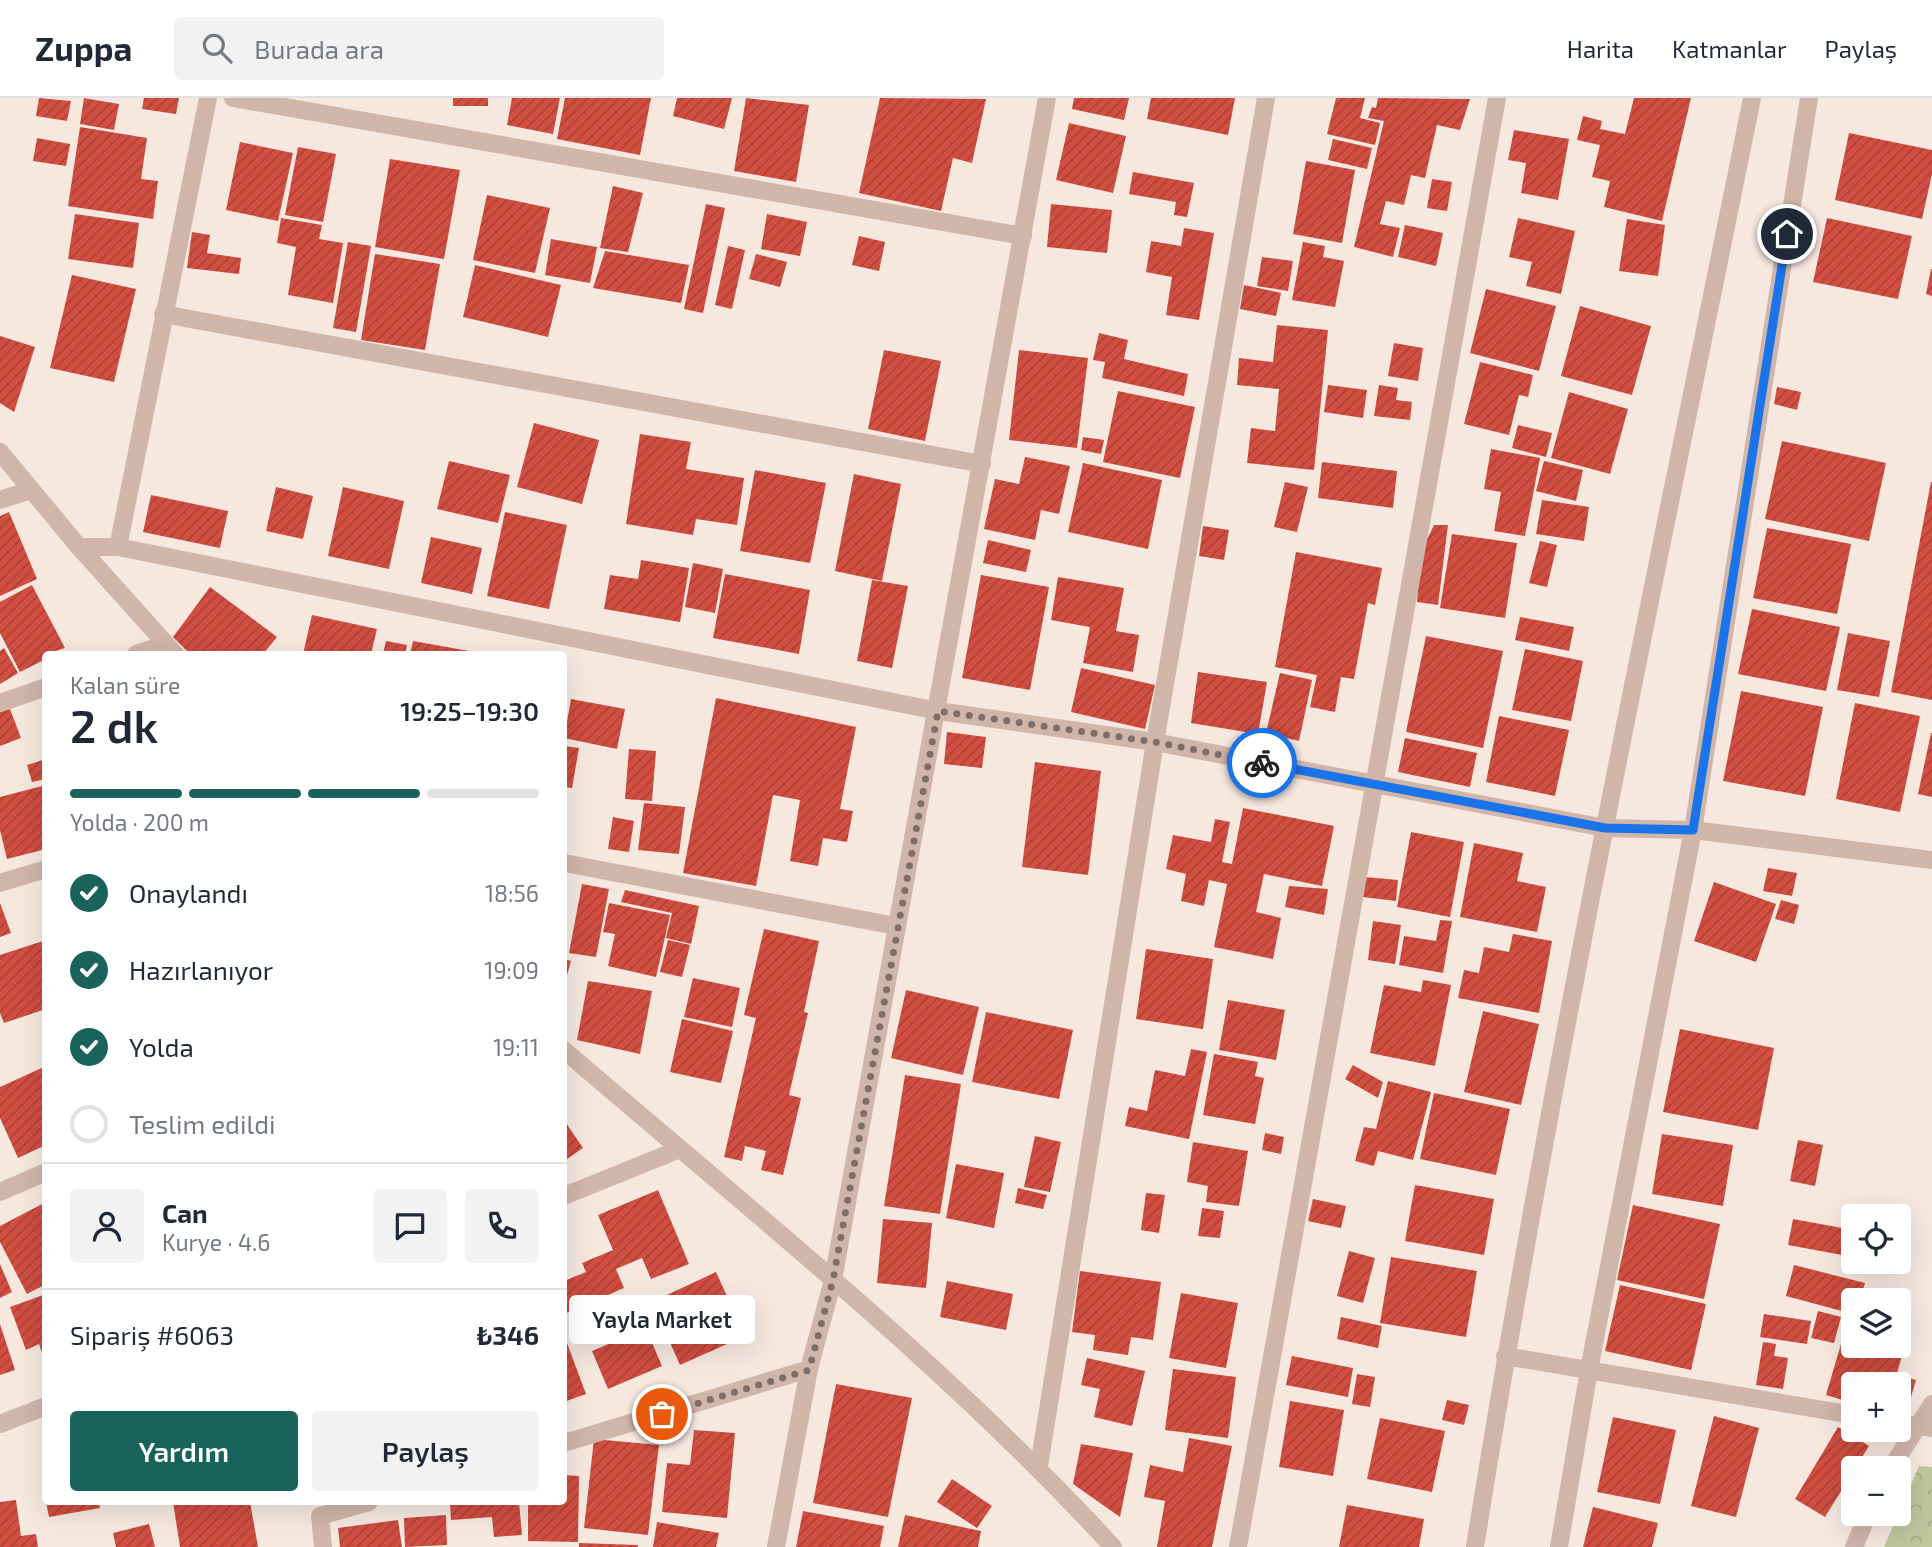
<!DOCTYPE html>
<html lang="tr">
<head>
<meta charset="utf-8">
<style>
  body { margin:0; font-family:"Exo 2",sans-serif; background:#f2f2f3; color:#1f2937; height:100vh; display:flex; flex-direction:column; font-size:26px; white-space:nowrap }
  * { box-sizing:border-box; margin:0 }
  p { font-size:23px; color:#747a83 }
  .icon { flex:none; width:38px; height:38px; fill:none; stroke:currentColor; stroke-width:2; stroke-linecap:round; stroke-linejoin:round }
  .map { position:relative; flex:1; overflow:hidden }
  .drawer { position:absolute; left:42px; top:553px; width:525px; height:854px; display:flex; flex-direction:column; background:#fff; border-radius:7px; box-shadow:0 7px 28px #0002 }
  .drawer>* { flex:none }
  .fabs { position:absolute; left:1841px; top:1106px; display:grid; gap:14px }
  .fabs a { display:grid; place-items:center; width:70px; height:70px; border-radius:7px; background:#fff; box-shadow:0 7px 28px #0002; font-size:35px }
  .pin { position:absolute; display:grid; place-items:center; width:60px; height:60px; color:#fff; margin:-30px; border:4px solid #fff; border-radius:50%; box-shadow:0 2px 7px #0007 }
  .courier { position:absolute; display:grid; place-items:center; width:70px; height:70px; margin:-35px; border:5px solid #1a73e8; border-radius:50%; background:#fff; color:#222; box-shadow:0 2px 9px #0007 }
  .bubble { position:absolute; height:49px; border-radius:7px; background:#fff; box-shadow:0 7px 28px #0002; font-size:23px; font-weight:600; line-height:49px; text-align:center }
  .overview em { font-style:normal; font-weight:600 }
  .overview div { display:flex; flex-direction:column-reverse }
  .overview { display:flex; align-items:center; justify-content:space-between; height:119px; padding:0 28px }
  h1 { font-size:46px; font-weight:600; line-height:52px }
  .bar { display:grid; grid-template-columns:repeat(4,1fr); gap:10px 7px; align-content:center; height:84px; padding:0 28px }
  .bar i { height:9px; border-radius:5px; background:#e0e1e3 }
  .bar .selected { background:#1a635d }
  .bar p { grid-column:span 4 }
  .line { display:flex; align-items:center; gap:18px; padding:0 28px; border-top:2px solid #e0e1e3 }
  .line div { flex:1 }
  .round { display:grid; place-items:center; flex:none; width:74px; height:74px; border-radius:7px; background:#f2f2f3 }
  ol { padding:0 28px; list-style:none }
  li { display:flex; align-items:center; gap:21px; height:77px }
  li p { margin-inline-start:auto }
  li .icon { padding:7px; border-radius:50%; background:#1a635d; color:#fff; stroke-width:4 }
  li:last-child { color:#747a83 }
  li i { width:38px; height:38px; border:4px solid #e0e1e3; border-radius:50% }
  .primary-button { display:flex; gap:14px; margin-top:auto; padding:14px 28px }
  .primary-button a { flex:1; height:80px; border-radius:7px; background:#1a635d; color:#fff; font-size:28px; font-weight:600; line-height:80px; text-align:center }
  .primary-button a+a { background:#f2f2f3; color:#1f2937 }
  header { display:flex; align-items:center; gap:42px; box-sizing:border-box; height:98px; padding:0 35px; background:#fff; border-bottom:2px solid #e0e1e3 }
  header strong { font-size:33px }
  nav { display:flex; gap:38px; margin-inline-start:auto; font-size:24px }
  .search { width:490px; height:63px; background:#f2f2f3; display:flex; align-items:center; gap:18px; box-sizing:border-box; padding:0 24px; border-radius:7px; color:#747a83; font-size:26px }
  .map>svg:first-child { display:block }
  .forest { fill:url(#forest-crowns) }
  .building { fill:url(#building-hatch) }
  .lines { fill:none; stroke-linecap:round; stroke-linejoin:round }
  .minor { stroke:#d0b5a9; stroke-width:18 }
  .tertiary { stroke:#d0b5a9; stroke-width:18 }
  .done { stroke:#7d6e69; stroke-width:7; stroke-dasharray:0 12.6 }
  .route { stroke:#1a73e8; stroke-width:9 }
</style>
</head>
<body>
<header>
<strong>Zuppa</strong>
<div class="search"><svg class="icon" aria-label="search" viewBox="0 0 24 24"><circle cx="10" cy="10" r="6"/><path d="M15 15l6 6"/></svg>Burada ara</div>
<nav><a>Harita</a><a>Katmanlar</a><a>Paylaş</a></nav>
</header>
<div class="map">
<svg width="1932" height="1449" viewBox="0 0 1932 1449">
  <defs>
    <pattern id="forest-crowns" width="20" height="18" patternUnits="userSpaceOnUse" patternTransform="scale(1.75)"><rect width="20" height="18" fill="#bfc79d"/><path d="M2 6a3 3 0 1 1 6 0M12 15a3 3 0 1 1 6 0" fill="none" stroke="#a5ab87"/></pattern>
    <pattern id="building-hatch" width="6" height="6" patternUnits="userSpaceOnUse" patternTransform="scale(1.75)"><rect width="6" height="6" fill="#d24e41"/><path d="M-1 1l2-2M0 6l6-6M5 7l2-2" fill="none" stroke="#ac4137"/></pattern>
  </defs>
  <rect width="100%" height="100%" fill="#f6e8df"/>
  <path class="forest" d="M1919 1368 1932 1369V1449H1884Z"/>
  <path class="building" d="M39 0 71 3 67 23 36 18Z
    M84 0 119 6 114 32 80 26Z
    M144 0H179L176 16 142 11Z
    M453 0H488V8H453Z
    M512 0H560L553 36 507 27Z
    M565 0H651L640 57 557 41Z
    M677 0H732L724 31 673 18Z
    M746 0 809 7 796 84 734 73Z
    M880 0 986 1 972 65 953 60 941 113 859 95Z
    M1074 0H1129L1124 22 1072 11Z
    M1151 0H1235L1228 37 1147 21Z
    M1336 0H1365L1360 20 1380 25 1375 47 1327 36Z
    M1378 0 1470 1 1460 32 1437 27 1425 80 1411 77 1404 107 1386 103 1380 126 1400 130 1393 159 1354 149 1384 23 1368 20 1372 9 1376 10Z
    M1634 0H1691L1662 123 1604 109 1610 83 1592 79 1600 47 1577 42 1583 18 1602 23 1600 31 1625 36Z
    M1069 25 1126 38 1113 95 1056 82Z
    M80 29 147 40 141 81 158 83 153 121 68 108Z
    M1514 32 1569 41 1558 102 1521 95 1526 65 1508 62Z
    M1849 35 1932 52V76L1922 121 1835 102Z
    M37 40 70 46 66 68 33 63Z
    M1333 41 1372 50 1367 71 1328 62Z
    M240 44 293 55 278 123 226 112Z
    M298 49 336 56 323 124 285 117Z
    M390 61 460 72 444 161 375 149Z
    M1306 63 1355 72 1342 145 1293 136Z
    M1133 74 1194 85 1187 119 1174 117 1176 104 1129 96Z
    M1432 81 1452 84 1447 113 1427 110Z
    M613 88 643 95 628 154 600 150Z
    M487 97 550 110 535 175 473 162Z
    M706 106 725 110 703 215 684 211Z
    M1051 106 1112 112 1107 155 1047 149Z
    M75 116 139 125 133 170 68 161Z
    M767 116 807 124 800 158 761 151Z
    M281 120 322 127 319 141 343 145 333 205 288 197 296 149 277 145Z
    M1518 120 1575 133 1561 196 1526 188 1532 164 1509 159Z
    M1827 120 1912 138 1898 201 1813 184Z
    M1627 121 1665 127 1658 178 1619 173Z
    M1405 127 1443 135 1436 168 1398 159Z
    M1184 130 1214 135 1199 222 1166 217 1172 179 1146 174 1151 143 1181 148Z
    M192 134 210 137 207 155 241 160 239 176 187 170Z
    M859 138 885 144 879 173 852 167Z
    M551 141 597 149 590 185 545 177Z
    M348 144 371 148 356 234 333 230Z
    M1303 144 1325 148 1323 159 1344 163 1335 209 1292 202Z
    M728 148 745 152 732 211 715 207Z
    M605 153 689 167 681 205 593 190Z
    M375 156 440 166 425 252 361 242Z
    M756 156 787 164 780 189 749 181Z
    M1262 159 1293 163 1288 193 1257 188Z
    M475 167 561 187 548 239 463 219Z
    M1931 171H1932V198L1926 196Z
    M72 177 136 191 114 284 50 270Z
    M1244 187 1281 195 1276 218 1240 211Z
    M1486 191 1556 208 1539 273 1470 255Z
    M1580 208 1651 228 1632 297 1561 278Z
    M1277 227 1328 232 1314 372 1247 365 1251 330 1275 333 1279 291 1237 287 1239 260 1273 264Z
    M1099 235 1128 242 1124 261 1188 276 1184 298 1102 280 1105 264 1093 262Z
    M0 238 35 249 14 314 0 305Z
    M1394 245 1423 250 1418 283 1388 278Z
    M884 252 941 263 925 343 868 331Z
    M1019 252 1088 260 1077 350 1009 342Z
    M1480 264 1533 277 1528 299 1519 297 1509 337 1464 326Z
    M1328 287 1367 292 1363 320 1324 314Z
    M1379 287 1398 290 1396 302 1412 304 1410 322 1374 318Z
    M1777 289 1801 294 1797 312 1774 306Z
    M1118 293 1195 309 1180 380 1103 364Z
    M1569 294 1628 311 1610 376 1551 360Z
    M534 325 599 342 582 406 517 389Z
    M1518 327 1552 335 1546 359 1512 350Z
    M640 336 691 344 686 371 744 380 737 427 696 421 693 437 626 426Z
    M1083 339 1104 342 1101 356 1081 352Z
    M1782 343 1886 365 1869 443 1765 421Z
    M1491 351 1540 360 1525 438 1494 433 1501 394 1484 391Z
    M1025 359 1070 368 1059 416 1041 412 1035 442 984 431 995 381 1019 386Z
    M449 363 510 377 498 425 437 411Z
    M1544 363 1583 372 1576 403 1536 393Z
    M1322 364 1397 373 1393 410 1318 400Z
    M1083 365 1162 382 1148 451 1068 434Z
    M755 372 826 385 810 465 740 453Z
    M854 376 901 386 882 483 835 473Z
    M1285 384 1308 389 1297 434 1274 429Z
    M1931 384H1932V602L1891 594Z
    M276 389 313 398 303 441 266 433Z
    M343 389 404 403 389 471 328 458Z
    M151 397 228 413 220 450 143 434Z
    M1542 402 1589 409 1584 443 1536 436Z
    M9 414 37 481 0 498V418Z
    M505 414 567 427 549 511 487 498Z
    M1434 427H1448L1438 507 1417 504 1421 454Z
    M1203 428 1229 432 1224 462 1199 458Z
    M1767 430 1851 446 1837 516 1753 500Z
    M1452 436 1517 445 1505 520 1440 510Z
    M431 439 482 450 472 496 421 485Z
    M988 442 1031 452 1026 474 983 465Z
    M1540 443 1557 447 1547 489 1529 485Z
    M1296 454 1382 470 1375 507 1368 505 1354 581 1341 579 1335 614 1310 609 1317 577 1275 569Z
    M641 462 689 470 680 524 604 511 610 477 638 481Z
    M693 465 723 471 715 515 685 509Z
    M725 476 810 492 799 556 713 540Z
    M981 477 1049 489 1030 592 962 580Z
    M1058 479 1124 490 1116 533 1139 537 1133 574 1083 565 1090 529 1051 522Z
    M872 482 908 488 892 570 857 563Z
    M32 487 65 550 46 556V561L20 574 0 535V504Z
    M210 489 277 539 263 556H190L173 539Z
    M1752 511 1840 529 1826 593 1738 576Z
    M312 517 377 531 371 556H303Z
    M1520 519 1574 529 1569 553 1515 542Z
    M1848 535 1890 543 1879 599 1837 592Z
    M1426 538 1503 553 1483 650 1406 634Z
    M386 543 407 547 405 556H383Z
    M413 543 469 553V556H410Z
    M4 550 18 575 0 586V553Z
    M1525 551 1583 563 1571 623 1512 612Z
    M1081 570 1155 587 1145 631 1071 614Z
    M1198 574 1267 584 1258 636 1191 625Z
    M1280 575 1312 582 1299 643 1266 635Z
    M1741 593 1823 609 1805 698 1723 683Z
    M716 600 856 629 840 711 853 713 847 744 823 740 818 768 790 763 800 702 773 697 756 788 683 775Z
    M571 601 625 611 617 651 564 640Z
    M1855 605 1920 618 1900 714 1836 701Z
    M10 611 21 640 0 648V614Z
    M1499 618 1569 632 1555 698 1486 684Z
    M947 634 986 639 982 670 944 666Z
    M1931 635H1932V699L1918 696Z
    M1405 640 1477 655 1470 689 1398 674Z
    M564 648 579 650 572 690 564 689Z
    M629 651 656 653 652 703 625 701Z
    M46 661V681L32 684 27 667Z
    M1035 664 1101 673 1088 777 1022 769Z
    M46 687V751L7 761 0 732V699Z
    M644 705 685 709 679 756 638 752Z
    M1243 710 1334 728 1322 788 1264 776 1256 814 1281 820 1273 861 1214 849 1227 786 1209 782 1204 808 1181 803 1186 776 1166 771 1173 737 1211 744 1215 721 1230 724 1222 764 1232 766Z
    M613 719 634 723 629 754 608 751Z
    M1411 734 1464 744 1450 819 1397 809Z
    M1474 745 1523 755 1517 783 1546 789 1537 834 1460 819Z
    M1768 770 1797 775 1792 798 1763 793Z
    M1365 779 1398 782 1396 803 1363 799Z
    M1714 784 1776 806 1756 864 1694 843Z
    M582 786 609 791 596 859 569 855Z
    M1289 788 1328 791 1324 817 1285 809Z
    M625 792 699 808 691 846 666 840 672 815 621 804Z
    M1781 802 1799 807 1794 826 1775 821Z
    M0 805 11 835 0 839Z
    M609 805 670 817 656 879 608 868 615 836 603 834Z
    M1440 822 1452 823 1443 875 1399 867 1404 838 1436 843Z
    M1373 823 1401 827 1395 866 1368 862Z
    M764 831 819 843 804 914 808 915 789 997 801 1000 783 1077 761 1072 766 1053 745 1048 742 1063 724 1059 756 920 744 917Z
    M1513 836 1552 843 1539 915 1458 900 1464 872 1479 875 1484 849 1509 854Z
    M668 842 690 847 682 879 660 874Z
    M43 843 46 911 4 925 0 915V857Z
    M1146 851 1213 861 1203 931 1136 921Z
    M564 861 571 863 564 888Z
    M693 880 740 890 732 929 684 919Z
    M1423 882 1451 887 1435 968 1370 955 1384 887 1421 894Z
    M588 883 652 893 640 956 577 942Z
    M906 892 979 909 963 977 891 960Z
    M1228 902 1285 912 1276 962 1219 952Z
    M1483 913 1539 926 1521 1007 1464 994Z
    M986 914 1073 932 1059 1001 972 984Z
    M682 921 733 933 721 985 670 974Z
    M1680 931 1774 950 1758 1032 1663 1014Z
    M1191 951 1207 954 1189 1041 1125 1028 1129 1009 1147 1013 1155 972 1185 978Z
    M1214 956 1258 964 1255 978 1264 980 1255 1026 1203 1017Z
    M1353 967 1383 984 1378 1000 1345 981Z
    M46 968V1047L18 1060 0 1020V989Z
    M905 977 961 986 940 1116 884 1108Z
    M1388 983 1431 994 1413 1062 1378 1053 1374 1068 1355 1063 1364 1029 1376 1031Z
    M1434 995 1510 1011 1496 1077 1420 1061Z
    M564 1022 583 1050 564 1063Z
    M1265 1035 1284 1039 1281 1056 1262 1052Z
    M1662 1036 1733 1047 1723 1108 1652 1096Z
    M1035 1038 1061 1044 1050 1094 1024 1089Z
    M1798 1042 1823 1047 1815 1088 1790 1083Z
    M1193 1044 1248 1053 1239 1108 1206 1104 1208 1088 1187 1084Z
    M956 1066 1004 1075 994 1130 946 1120Z
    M1415 1087 1494 1101 1484 1157 1405 1143Z
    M1018 1090 1047 1097 1043 1111 1015 1105Z
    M658 1092 689 1166 651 1181 642 1160 616 1171 624 1190 564 1216V1183L586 1174 582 1165 613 1152 598 1117Z
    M1146 1095 1165 1097 1159 1135 1141 1132Z
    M1313 1101 1346 1108 1341 1130 1308 1123Z
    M46 1104V1186L27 1196 0 1144V1128Z
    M1633 1107 1720 1126 1704 1201 1617 1182Z
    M1202 1110 1224 1113 1220 1140 1198 1138Z
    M883 1121 932 1125 926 1190 877 1185Z
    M1793 1121 1853 1132V1159L1788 1147Z
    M1349 1153 1375 1160 1363 1205 1337 1198Z
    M1391 1159 1477 1173 1466 1239 1380 1225Z
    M0 1166 12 1194 0 1200Z
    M1794 1167 1865 1185 1860 1202H1853V1216L1786 1198Z
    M1080 1173 1161 1184 1153 1242 1131 1239 1128 1257 1093 1252 1095 1237 1072 1234Z
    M716 1174 745 1238 680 1267 652 1204Z
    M947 1183 1013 1196 1006 1232 940 1219Z
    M1620 1187 1706 1206 1691 1272 1605 1253Z
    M1181 1195 1238 1205 1226 1270 1169 1260Z
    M46 1196V1263H45L39 1246 26 1252 10 1209Z
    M638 1212 662 1268 608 1291 592 1253 625 1239 617 1221Z
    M1818 1213 1841 1219 1834 1245 1811 1240Z
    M1764 1216 1811 1223 1807 1246 1760 1239Z
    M1341 1219 1382 1228 1378 1250 1337 1241Z
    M0 1226 15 1272 0 1277Z
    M1846 1229 1853 1231V1248L1905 1247 1894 1286H1853V1305L1826 1297Z
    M564 1237 586 1296 564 1304Z
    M1763 1244 1776 1246 1774 1258 1788 1260 1783 1291 1756 1287Z
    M1292 1258 1353 1270 1348 1299 1286 1287Z
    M1087 1260 1145 1273 1132 1328 1094 1319 1100 1291 1081 1287Z
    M1173 1271 1236 1279 1228 1340 1165 1332Z
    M1357 1276 1375 1279 1370 1309 1352 1306Z
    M1899 1277 1916 1282 1906 1316 1899 1314 1896 1286Z
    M836 1286 912 1300 888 1419 813 1405Z
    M1447 1302 1469 1307 1464 1327 1442 1322Z
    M1290 1303 1344 1312 1333 1378 1279 1369Z
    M1714 1318 1759 1330 1736 1419 1691 1408Z
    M1613 1319 1676 1332 1660 1406 1597 1394Z
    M1380 1320 1445 1333 1432 1394 1367 1381Z
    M1838 1329 1869 1348 1825 1419 1795 1401Z
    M694 1332 735 1335 727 1420 662 1414 667 1365 690 1367Z
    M1189 1340 1232 1348 1212 1449H1157L1165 1403 1144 1399 1150 1367 1183 1374Z
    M594 1341 659 1347 648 1437 584 1430Z
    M1081 1346 1133 1355 1120 1419 1073 1386Z
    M564 1377 579 1378 578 1444 528 1443V1404H564Z
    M952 1381 992 1408 977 1430 937 1404Z
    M16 1402 21 1438 36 1436 38 1449H0V1404Z
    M46 1404H99L100 1410 49 1419Z
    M173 1404H250L258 1449H180Z
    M450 1404H519L522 1437 494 1439 492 1419 451 1422Z
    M1347 1407 1424 1421 1419 1449H1339Z
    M1593 1409 1658 1425 1652 1449H1583Z
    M803 1413 884 1428 880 1449H796Z
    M446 1417 447 1447 405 1449 404 1420Z
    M905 1417 981 1433 978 1449H898Z
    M398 1422 402 1449H340L338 1430Z
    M657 1424 719 1435 716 1449H653Z
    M149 1426 155 1449H116L113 1435Z
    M579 1445 638 1447V1449H579Z"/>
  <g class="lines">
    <path class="minor" d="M233 0 1023 138
      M163 216 982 366
      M0 402 31 392
      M79 449H118L208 0
      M118 449 938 613 1155 644 1605 730 1693 732 1932 762
      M136 556 166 546
      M0 605 46 589
      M564 765 896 828
      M0 785 46 771
      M0 1094 46 1074
      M564 1098 680 1051
      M1505 1258 1853 1317
      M1899 1325 1932 1330
      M0 1326 46 1308
      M564 1345 809 1271
      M1039 1368 1155 644 1266 0
      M1891 1370 1932 1306
      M323 1449 320 1418 369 1404
      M1238 1449 1497 0
      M1475 1449C1552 963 1655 482 1752 0
      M1559 1449 1589 1272 1693 732 1809 0
      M1854 1449 1868 1416"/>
    <path class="tertiary" d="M0 354 79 449 175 556
      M564 952C750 1112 946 1267 1113 1449
      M776 1449 809 1271 833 1182 1047 0"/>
  </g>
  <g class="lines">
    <path class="done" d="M662 1316 809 1272 833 1182 938 613 1155 644 1262 665"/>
    <path class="route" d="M1262 665 1605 730 1693 732 1787 136"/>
  </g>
</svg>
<div class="fabs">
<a><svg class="icon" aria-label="locate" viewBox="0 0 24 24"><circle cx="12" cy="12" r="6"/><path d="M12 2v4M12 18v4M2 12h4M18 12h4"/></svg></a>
<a><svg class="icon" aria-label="layers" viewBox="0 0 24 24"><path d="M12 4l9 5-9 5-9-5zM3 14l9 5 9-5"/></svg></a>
<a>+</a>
<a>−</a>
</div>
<div class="pin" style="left:662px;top:1316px;background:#ea580c"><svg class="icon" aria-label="bag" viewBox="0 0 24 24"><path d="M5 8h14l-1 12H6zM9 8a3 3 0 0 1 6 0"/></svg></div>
<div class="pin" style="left:1787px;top:136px;background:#1f2937"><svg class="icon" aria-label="home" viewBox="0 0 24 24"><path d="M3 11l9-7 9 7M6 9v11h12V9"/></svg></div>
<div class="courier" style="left:1262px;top:665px"><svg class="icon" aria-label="bike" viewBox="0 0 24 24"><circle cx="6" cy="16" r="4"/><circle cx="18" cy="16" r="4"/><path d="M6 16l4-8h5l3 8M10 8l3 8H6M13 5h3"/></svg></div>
<div class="bubble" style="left:569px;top:1197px;width:186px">Yayla Market</div>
<section class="drawer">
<div class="overview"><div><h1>2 dk</h1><p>Kalan süre</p></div><em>19:25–19:30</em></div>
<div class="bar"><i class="selected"></i><i class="selected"></i><i class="selected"></i><i></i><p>Yolda · 200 m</p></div>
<ol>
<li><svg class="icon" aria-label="check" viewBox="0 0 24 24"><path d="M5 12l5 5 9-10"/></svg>Onaylandı<p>18:56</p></li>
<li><svg class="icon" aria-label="check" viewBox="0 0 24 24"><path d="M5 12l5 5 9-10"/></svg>Hazırlanıyor<p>19:09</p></li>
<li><svg class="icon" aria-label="check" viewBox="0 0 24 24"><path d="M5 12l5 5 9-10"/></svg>Yolda<p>19:11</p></li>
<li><i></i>Teslim edildi</li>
</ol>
<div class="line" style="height:126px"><a class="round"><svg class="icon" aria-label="person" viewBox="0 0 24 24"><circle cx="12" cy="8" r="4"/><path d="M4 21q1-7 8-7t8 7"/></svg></a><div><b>Can</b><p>Kurye · 4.6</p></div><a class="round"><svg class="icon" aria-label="chat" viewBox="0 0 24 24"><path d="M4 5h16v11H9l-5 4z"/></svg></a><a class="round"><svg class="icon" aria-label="phone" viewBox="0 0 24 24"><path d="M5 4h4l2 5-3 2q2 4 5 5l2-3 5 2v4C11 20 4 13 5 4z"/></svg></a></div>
<div class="line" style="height:91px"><div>Sipariş #6063</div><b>₺346</b></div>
<div class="primary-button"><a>Yardım</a><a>Paylaş</a></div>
</section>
</div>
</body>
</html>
